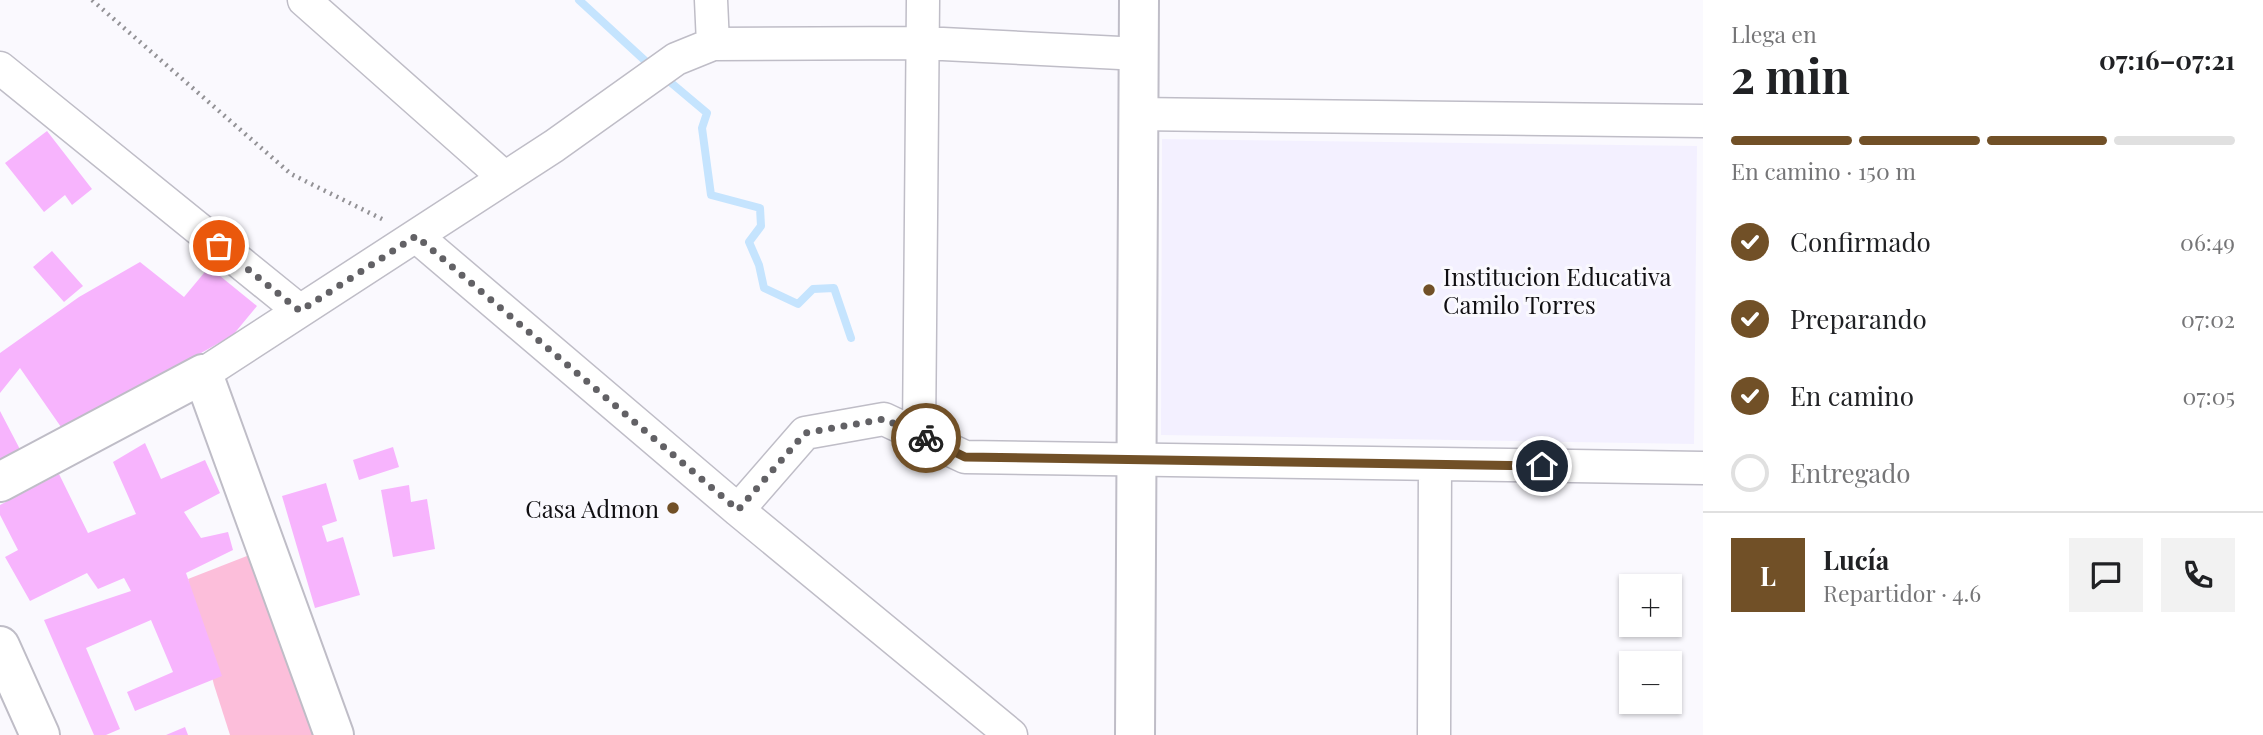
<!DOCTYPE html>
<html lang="es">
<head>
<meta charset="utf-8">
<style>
  body { margin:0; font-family:"Playfair Display",serif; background:#f2f2f2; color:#202124; height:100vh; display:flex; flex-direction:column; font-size:26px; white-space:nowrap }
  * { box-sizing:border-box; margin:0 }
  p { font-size:23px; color:#757577 }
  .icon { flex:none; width:38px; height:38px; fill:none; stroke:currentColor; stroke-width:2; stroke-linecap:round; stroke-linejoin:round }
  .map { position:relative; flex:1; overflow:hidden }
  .details { display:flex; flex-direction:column; background:#fff; width:560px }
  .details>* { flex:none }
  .buttons { position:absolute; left:1619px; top:574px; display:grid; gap:14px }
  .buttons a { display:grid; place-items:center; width:63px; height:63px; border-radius:0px; background:#fff; box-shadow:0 2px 5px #0004; font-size:35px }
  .pin { position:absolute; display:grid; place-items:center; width:60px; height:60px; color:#fff; margin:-30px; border:4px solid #fff; border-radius:50%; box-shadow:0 2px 7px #0007 }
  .courier { position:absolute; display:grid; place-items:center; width:70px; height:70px; margin:-35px; border:5px solid #715027; border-radius:50%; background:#fff; color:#222; box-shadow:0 2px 9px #0007 }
  .head em { font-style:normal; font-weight:700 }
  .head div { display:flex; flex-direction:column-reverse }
  .head { display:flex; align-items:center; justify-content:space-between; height:119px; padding:0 28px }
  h1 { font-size:46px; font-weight:700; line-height:52px }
  .bar { display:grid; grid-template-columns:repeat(4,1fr); gap:10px 7px; align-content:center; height:84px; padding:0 28px }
  .bar i { height:9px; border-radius:5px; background:#e0e0e0 }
  .bar .selected { background:#715027 }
  .bar p { grid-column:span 4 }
  .line { display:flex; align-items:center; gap:18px; padding:0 28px; border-top:2px solid #e0e0e0 }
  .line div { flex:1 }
  .round { display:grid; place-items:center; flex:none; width:74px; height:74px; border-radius:0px; background:#f2f2f2 }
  ol { padding:0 28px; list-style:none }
  li { display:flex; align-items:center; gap:21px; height:77px }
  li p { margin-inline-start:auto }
  li .icon { padding:7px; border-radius:50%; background:#715027; color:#fff; stroke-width:4 }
  li:last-child { color:#757577 }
  li i { width:38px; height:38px; border:4px solid #e0e0e0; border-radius:50% }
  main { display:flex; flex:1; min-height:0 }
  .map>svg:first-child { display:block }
  .built { fill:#f3f0ff }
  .green { fill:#fcbeda }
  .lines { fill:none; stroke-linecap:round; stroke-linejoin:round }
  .stream { stroke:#c5e4fe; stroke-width:8 }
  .building { fill:#f7b4fd }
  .minor-casing { stroke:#bfbdc7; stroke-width:35 }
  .tertiary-casing { stroke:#bfbdc7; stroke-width:42 }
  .secondary-casing { stroke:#bfbdc7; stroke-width:42 }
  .path { stroke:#939296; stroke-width:4.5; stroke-dasharray:2 5; stroke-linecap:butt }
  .minor { stroke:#fff; stroke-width:32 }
  .tertiary { stroke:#fff; stroke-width:38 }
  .secondary { stroke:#fff; stroke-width:38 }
  .done { stroke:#626165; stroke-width:7; stroke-dasharray:0 12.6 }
  .route { stroke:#715027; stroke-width:9 }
  .poi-dot { fill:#715027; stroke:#faf9fe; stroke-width:2.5 }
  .labels { text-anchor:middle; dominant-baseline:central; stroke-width:6; stroke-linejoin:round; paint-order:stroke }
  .poi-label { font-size:24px; fill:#100f12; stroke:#faf9fe; text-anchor:start }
</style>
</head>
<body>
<main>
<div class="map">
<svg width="1703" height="735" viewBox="0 0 1703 735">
  <rect width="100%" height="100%" fill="#faf9fe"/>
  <path class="built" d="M1162 139 1697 146 1694 444 1161 435Z"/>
  <path class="green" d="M252 554 313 735H230L214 685 188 579Z"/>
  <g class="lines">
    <path class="stream" d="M579 0 653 68
      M663 76 707 113 702 128 711 195 760 208 761 226 749 242 759 265 764 288 798 304 813 289 834 288 851 338"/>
  </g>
  <path class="building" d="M47 131 92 189 72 205 65 195 44 212 5 163Z
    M52 251 83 286 64 302 33 267Z
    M140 262 184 297 209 267 257 306 233 335 132 392 61 427 20 368 0 393V353L79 297Z
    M0 411 24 457 0 469Z
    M145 443 161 479 205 460 220 493 184 512 201 538 228 532 233 550 186 573 222 676 135 711 127 692 173 672 151 620 86 648 120 729 106 735H94L44 620 131 591 124 578 98 589 87 573 30 601 5 557 18 550 0 515V505L59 474 88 533 136 514 113 462Z
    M393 447 399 467 359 480 353 460Z
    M326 483 337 521 322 526 327 542 343 537 360 595 315 608 282 496Z
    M409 485 411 502 427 499 435 549 393 557 381 490Z
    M185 727 188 735H166Z"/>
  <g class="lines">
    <defs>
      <path id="minor" d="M304 0 505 178
        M711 0 713 44
        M0 68 300 311
        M1137 114 1703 121
        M416 236 738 510 1011 735
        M203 374 554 146 676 59 713 44 923 43 1140 54
        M919 435 923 0
        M738 510 805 433 884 419 965 457 1703 468
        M1434 735 1435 464"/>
      <path id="tertiary" d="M1135 735 1139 0"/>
      <path id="secondary" d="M0 482 203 374 334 735
        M0 646 40 735"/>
    </defs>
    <use href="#minor" class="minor-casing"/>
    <use href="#tertiary" class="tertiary-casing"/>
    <use href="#secondary" class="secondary-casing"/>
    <path class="path" d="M92 0 291 174 386 221"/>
    <use href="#minor" class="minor"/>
    <use href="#tertiary" class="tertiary"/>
    <use href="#secondary" class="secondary"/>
  </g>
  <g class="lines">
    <path class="done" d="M219 246 300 311 416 236 738 510 805 433 884 419 926 438"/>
    <path class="route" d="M926 438 965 457 1542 466"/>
  </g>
  <g class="poi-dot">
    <circle cx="1429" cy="290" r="7"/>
    <circle cx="673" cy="508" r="7"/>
  </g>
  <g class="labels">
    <g class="poi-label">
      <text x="1443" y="276">Institucion Educativa<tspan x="1443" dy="28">Camilo Torres</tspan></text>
      <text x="659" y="508" text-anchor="end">Casa Admon</text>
    </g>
  </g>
</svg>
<div class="buttons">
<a>+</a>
<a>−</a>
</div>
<div class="pin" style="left:219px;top:246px;background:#ea580c"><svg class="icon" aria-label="bag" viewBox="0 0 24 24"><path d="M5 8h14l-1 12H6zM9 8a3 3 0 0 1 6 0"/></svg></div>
<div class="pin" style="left:1542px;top:466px;background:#1f2937"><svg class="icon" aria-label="home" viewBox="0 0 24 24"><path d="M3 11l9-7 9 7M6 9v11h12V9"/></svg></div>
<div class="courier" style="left:926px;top:438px"><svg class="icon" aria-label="bike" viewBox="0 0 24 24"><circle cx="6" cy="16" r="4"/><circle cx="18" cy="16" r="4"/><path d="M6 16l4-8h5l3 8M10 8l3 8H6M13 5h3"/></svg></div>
</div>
<section class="details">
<div class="head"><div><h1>2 min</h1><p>Llega en</p></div><em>07:16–07:21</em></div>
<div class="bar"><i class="selected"></i><i class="selected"></i><i class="selected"></i><i></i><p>En camino · 150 m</p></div>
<ol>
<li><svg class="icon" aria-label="check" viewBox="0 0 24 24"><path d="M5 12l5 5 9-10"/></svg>Confirmado<p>06:49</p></li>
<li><svg class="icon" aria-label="check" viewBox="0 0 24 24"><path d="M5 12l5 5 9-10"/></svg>Preparando<p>07:02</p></li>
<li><svg class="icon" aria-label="check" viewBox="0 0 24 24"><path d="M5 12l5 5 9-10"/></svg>En camino<p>07:05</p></li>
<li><i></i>Entregado</li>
</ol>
<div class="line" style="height:126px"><b class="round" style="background:#715027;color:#fff">L</b><div><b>Lucía</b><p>Repartidor · 4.6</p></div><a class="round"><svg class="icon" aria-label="chat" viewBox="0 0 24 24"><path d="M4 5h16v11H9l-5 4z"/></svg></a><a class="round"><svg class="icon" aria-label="phone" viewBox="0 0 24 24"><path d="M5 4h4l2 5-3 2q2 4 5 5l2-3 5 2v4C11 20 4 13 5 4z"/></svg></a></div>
</section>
</main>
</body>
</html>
